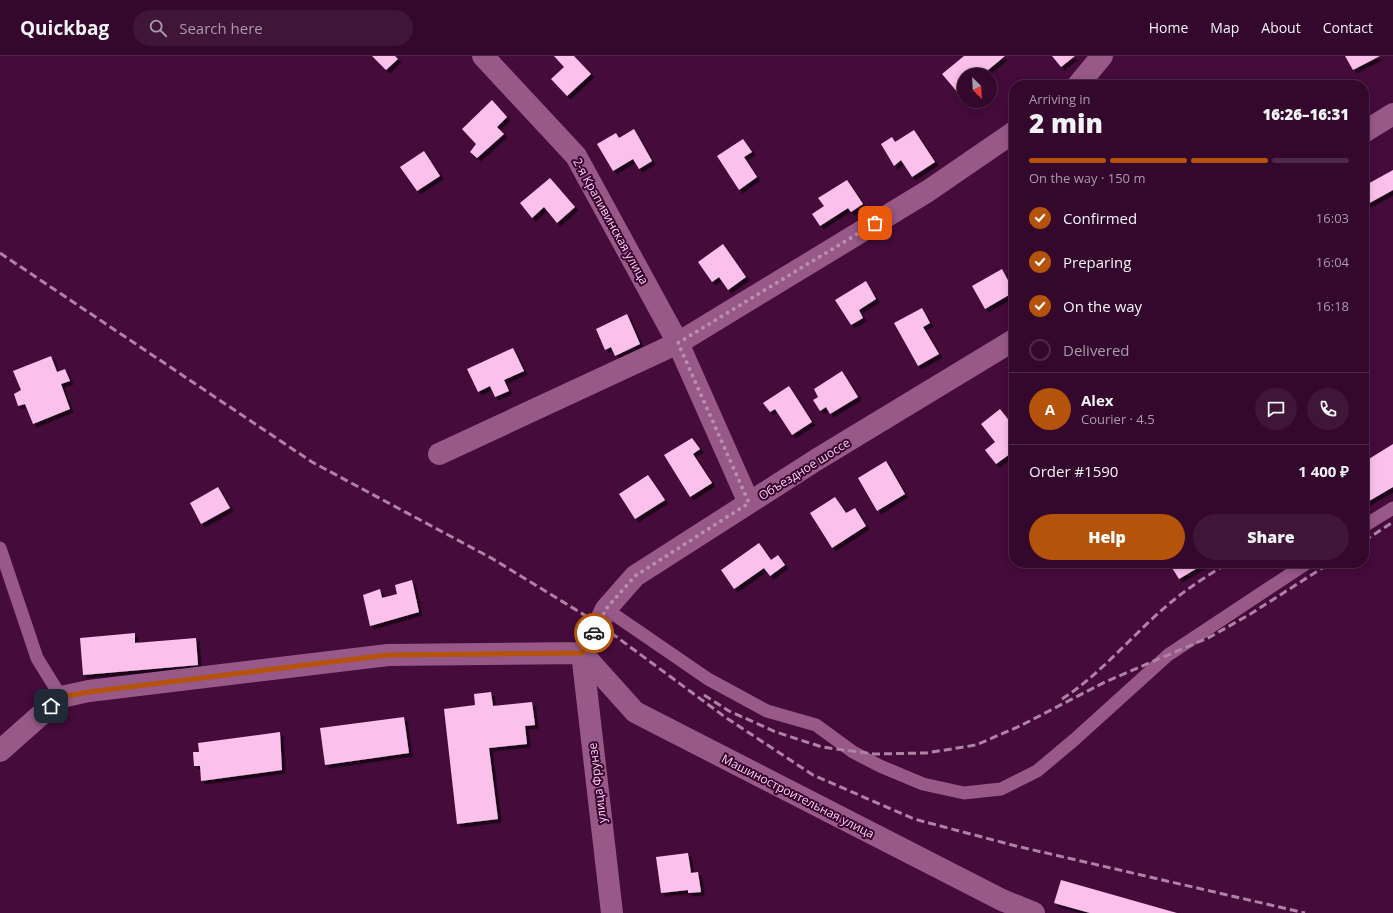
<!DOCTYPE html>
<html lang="en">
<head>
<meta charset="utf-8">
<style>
  body { margin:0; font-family:"Open Sans",sans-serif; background:#3f1638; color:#f1f3f6; height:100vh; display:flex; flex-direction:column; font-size:15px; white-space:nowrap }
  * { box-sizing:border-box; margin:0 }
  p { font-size:13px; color:#a99aa9 }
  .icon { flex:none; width:22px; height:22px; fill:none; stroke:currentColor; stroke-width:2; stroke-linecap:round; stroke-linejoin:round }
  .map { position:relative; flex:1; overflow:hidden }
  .side { position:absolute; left:1009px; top:24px; width:360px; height:488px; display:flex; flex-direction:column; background:#34082c; border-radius:16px; box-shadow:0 2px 10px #0003,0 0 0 1px #4e2948 }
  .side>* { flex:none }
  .needle { width:26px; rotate:156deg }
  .buttons { position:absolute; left:957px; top:12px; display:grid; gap:8px }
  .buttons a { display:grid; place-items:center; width:40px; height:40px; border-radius:50%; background:#34082c; box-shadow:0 2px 10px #0003,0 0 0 1px #4e2948; font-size:20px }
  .pin { position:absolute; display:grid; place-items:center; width:34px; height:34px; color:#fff; margin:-17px; border-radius:8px; box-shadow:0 2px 6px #0006 }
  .courier { position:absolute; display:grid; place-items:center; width:40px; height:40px; margin:-20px; border:3px solid #b45309; border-radius:50%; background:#fff; color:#222; box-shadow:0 1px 5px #0007 }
  .head em { font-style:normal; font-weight:800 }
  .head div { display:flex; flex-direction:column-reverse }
  .head { display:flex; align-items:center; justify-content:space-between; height:68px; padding:0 20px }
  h1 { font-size:26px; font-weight:800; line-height:30px }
  .bar { display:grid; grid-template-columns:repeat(4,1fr); gap:6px 4px; align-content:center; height:48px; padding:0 20px }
  .bar i { height:5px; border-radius:3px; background:#4e2948 }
  .bar .on { background:#b45309 }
  .bar p { grid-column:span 4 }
  .line { display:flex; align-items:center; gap:10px; padding:0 20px; border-top:1px solid #4e2948 }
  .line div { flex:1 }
  .round { display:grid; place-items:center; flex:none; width:42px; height:42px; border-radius:21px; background:#3f1638 }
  ol { padding:0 20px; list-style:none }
  li { display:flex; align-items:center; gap:12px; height:44px }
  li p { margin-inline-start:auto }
  li .icon { padding:4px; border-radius:50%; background:#b45309; color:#fff; stroke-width:4 }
  li:last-child { color:#a99aa9 }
  li i { width:22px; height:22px; border:2px solid #4e2948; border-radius:50% }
  .button { display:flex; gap:8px; margin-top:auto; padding:8px 20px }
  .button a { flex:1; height:46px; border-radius:24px; background:#b45309; color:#fff; font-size:16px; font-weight:800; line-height:46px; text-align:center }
  .button a+a { background:#3f1638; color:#f1f3f6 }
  header { display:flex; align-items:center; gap:24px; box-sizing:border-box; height:56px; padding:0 20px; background:#34082c; border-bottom:1px solid #4e2948 }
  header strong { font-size:19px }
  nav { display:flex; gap:22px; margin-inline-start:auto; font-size:14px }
  .search { width:280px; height:36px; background:#3f1638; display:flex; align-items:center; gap:10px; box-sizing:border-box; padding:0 14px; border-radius:22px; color:#a99aa9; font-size:15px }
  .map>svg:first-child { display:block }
  .building { fill:#fbc0ec; filter:url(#shadow) }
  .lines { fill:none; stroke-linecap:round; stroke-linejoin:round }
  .service { stroke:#985989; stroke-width:13 }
  .minor { stroke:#985989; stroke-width:22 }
  .rail { stroke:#ae82a5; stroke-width:3; stroke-dasharray:8 4; stroke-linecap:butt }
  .done { stroke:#b98eb0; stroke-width:4; stroke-dasharray:0 7.2 }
  .route { stroke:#b45309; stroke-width:5 }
  .labels { text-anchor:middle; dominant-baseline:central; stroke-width:4; stroke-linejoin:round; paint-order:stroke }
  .street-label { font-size:12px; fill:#f8d5ef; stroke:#390031 }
</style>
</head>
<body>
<header>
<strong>Quickbag</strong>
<div class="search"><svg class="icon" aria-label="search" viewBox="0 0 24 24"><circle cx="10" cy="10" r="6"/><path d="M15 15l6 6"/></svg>Search here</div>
<nav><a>Home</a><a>Map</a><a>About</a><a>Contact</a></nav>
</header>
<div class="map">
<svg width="1393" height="857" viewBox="0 0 1393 857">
  <defs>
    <filter id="shadow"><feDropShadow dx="3.5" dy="3.5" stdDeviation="0" flood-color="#0009"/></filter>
  </defs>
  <rect width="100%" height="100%" fill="#450b3b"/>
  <path class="building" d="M372 0H395L398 3 386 14Z
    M554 0H574L591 18 567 40 551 23 564 11Z
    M964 0H1005L982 19H964V34L959 38 942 18Z
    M1052 0H1075L1061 11Z
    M1345 0H1380L1353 14Z
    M492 44 507 61 497 71 504 78 477 102 470 96 476 88 462 73Z
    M634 73 652 105 639 113 633 103 613 115 597 88 616 77 619 82Z
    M914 74 935 106 912 121 901 104 894 110 881 88 892 81 895 86Z
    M743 83 752 96 744 101 757 121 739 134 717 100Z
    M424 95 440 120 417 135 400 111Z
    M1393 114V134L1366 149 1364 146V130Z
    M550 122 575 151 557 167 544 151 532 162 520 147Z
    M847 124 863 148 851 156 848 152 820 170 812 158 824 150 818 142Z
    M723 188 746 221 728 234 719 221 712 226 698 206Z
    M1002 213 1014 236 985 253 972 230Z
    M866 225 876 243 859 254 863 262 851 269 835 244Z
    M922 252 930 267 923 271 939 298 918 310 894 267Z
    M627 258 640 288 615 300 611 291 605 294 596 273Z
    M513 292 524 315 504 324 509 335 495 341 490 330 478 336 467 313Z
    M51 300 57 316 65 313 70 325 61 328 70 353 33 368 25 348 18 350 14 338 21 334 13 315Z
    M842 315 858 341 830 358 826 351 820 355 813 344 818 341 814 333Z
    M789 330 812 366 792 379 775 353 770 356 763 347Z
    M1000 353 1014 371V395L996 408 985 394 995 386 981 368Z
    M692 382 700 393 693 398 712 427 690 441 664 399Z
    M1393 388V431L1364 448V406Z
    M886 405 905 438 877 455 858 422Z
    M648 419 665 444 635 463 619 438Z
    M218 431 230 452 201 468 190 447Z
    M835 441 846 457 855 452 866 470 832 492 810 457Z
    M759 487 771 504 778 499 785 509 770 520 764 512 734 533 721 514Z
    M1169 507H1206L1179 523Z
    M412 524 419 556 370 570 363 539 380 533 382 542 397 538 395 529Z
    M135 577V587L196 582 198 609 83 619 80 582Z
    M491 636 493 650 532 646 535 669 525 670 527 688 489 692 498 763 457 768 444 653 475 649 474 638Z
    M404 661 409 697 325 709 320 672Z
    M280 676 282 714 201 725 200 710H194L193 696H199L198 687Z
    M688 797 691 817 698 816 701 836 688 837V834L661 837 656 801Z
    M1061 824 1177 857H1090L1054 847Z"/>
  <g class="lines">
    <path class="service" d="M1364 470 1393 452
      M0 492 37 602 61 641
      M606 553 708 623 767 655 816 669 853 696 880 710 923 728 964 737 1001 733 1037 715 1074 684 1168 599 1307 507"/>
    <path class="minor" d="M483 0 576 100 678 287 749 447
      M1078 29 1102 0
      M1364 76 1393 58
      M439 398 678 287 928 135 1014 76
      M582 597 599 568 606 553 635 520 816 404 1014 284
      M582 597 635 656 1002 844 1034 857
      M582 597 612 857
      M0 695 61 641 89 635 388 599 582 597"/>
    <path class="rail" d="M0 197 312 406 493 503 599 568 725 661 813 719 914 763 1016 790 1305 857
      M1364 485 1393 466
      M704 639 729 655 776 676 822 691 874 698 926 697 976 689 1020 670 1105 626 1210 581 1252 557 1330 507
      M1062 643C1104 616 1136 574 1175 543 1191 530 1210 518 1228 507"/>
  </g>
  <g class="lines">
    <path class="done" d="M594 577 606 553 635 520 749 447 678 287 875 167"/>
    <path class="route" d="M51 650 61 641 89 636 388 599 582 597 594 577"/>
  </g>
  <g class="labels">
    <g class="street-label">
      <text transform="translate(611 165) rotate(61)">2-я Крапивинская улица</text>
      <text transform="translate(804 413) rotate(-32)">Объездное шоссе</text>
      <text transform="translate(597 727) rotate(-97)">улица Фрунзе</text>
      <text transform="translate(798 740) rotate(27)">Машиностроительная улица</text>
    </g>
  </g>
</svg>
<div class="buttons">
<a><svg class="needle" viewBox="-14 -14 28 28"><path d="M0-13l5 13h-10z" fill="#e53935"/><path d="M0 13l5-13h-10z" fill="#a99aa9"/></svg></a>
</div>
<div class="pin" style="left:875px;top:167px;background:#ea580c"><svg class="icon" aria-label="bag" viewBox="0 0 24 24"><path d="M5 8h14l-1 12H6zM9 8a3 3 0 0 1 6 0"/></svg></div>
<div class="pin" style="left:51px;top:650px;background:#1f2937"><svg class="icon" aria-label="home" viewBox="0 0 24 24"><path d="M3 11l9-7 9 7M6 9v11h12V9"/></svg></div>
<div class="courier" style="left:594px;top:577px"><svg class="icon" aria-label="car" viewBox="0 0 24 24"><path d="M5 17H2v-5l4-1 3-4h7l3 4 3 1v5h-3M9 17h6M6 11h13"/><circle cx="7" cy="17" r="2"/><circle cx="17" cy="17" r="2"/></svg></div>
<section class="side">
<div class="head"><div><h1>2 min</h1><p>Arriving in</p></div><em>16:26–16:31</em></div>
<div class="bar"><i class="on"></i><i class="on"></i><i class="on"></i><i></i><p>On the way · 150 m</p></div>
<ol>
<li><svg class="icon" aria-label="check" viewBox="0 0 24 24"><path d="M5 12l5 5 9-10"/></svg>Confirmed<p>16:03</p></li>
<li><svg class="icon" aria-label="check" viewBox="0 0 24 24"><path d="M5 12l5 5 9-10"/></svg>Preparing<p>16:04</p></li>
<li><svg class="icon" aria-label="check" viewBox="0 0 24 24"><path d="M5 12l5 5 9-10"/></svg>On the way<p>16:18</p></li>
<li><i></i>Delivered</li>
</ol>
<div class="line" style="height:72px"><b class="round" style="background:#b45309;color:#fff">A</b><div><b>Alex</b><p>Courier · 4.5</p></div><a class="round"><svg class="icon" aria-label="chat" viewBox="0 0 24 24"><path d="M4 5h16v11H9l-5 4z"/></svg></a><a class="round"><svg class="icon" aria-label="phone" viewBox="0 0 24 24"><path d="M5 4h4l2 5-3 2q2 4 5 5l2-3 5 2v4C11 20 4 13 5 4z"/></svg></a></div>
<div class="line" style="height:52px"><div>Order #1590</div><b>1 400 ₽</b></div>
<div class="button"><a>Help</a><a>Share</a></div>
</section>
</div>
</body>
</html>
